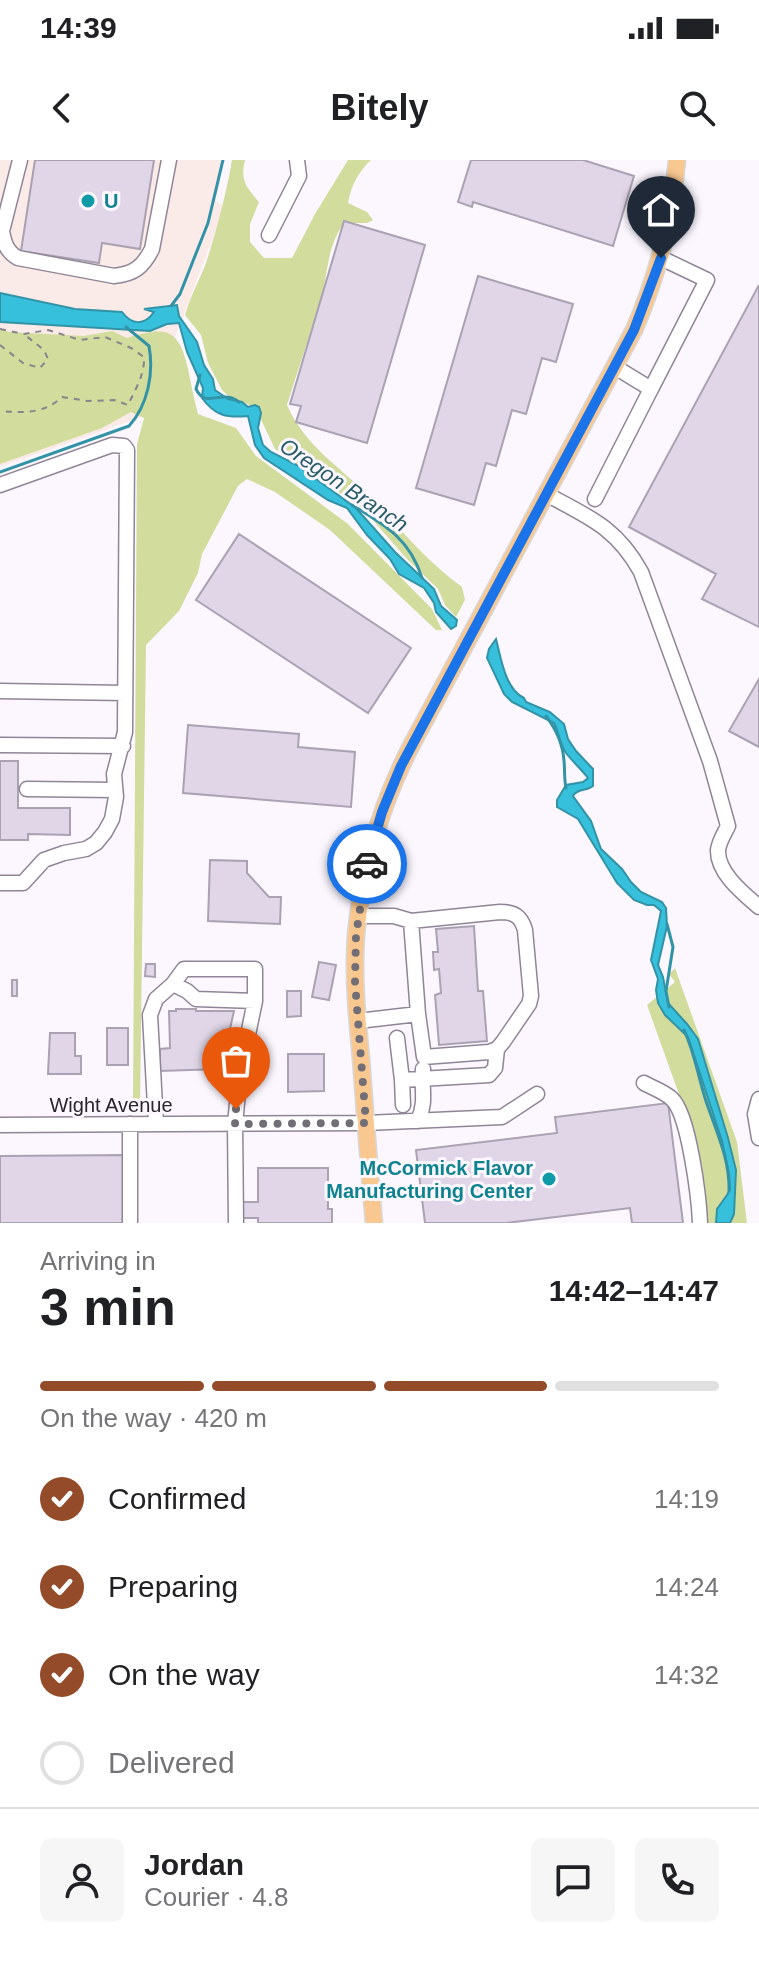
<!DOCTYPE html>
<html lang="en">
<head>
<meta charset="utf-8">
<style>
  body { margin:0; font-family:Arial,sans-serif; background:#f6f6f6; color:#202124; height:100vh; display:flex; flex-direction:column; font-size:30px; white-space:nowrap }
  * { box-sizing:border-box; margin:0 }
  p { font-size:26px; color:#757577 }
  .icon { flex:none; width:44px; height:44px; fill:none; stroke:currentColor; stroke-width:2; stroke-linecap:round; stroke-linejoin:round }
  .map { position:relative; height:1063px; overflow:hidden }
  .panel { display:flex; flex-direction:column; background:#fff; flex:1 }
  .panel>* { flex:none }
  .pin { position:absolute; display:grid; place-items:center; width:68px; height:68px; color:#fff; margin:-82px -34px; border-radius:50% 50% 50% 0; rotate:-45deg; box-shadow:0 0 8px #0007 }
  .pin .icon { rotate:45deg }
  .courier { position:absolute; display:grid; place-items:center; width:80px; height:80px; margin:-40px; border:6px solid #1a73e8; border-radius:50%; background:#fff; color:#222; box-shadow:0 2px 10px #0007 }
  .summary em { font-style:normal; font-weight:700 }
  .summary div { display:flex; flex-direction:column-reverse }
  .summary { display:flex; align-items:center; justify-content:space-between; height:136px; padding:0 40px }
  h1 { font-size:52px; font-weight:700; line-height:60px }
  .bar { display:grid; grid-template-columns:repeat(4,1fr); gap:12px 8px; align-content:center; height:96px; padding:0 40px }
  .bar i { height:10px; border-radius:6px; background:#e0e0e0 }
  .bar .current { background:#934b29 }
  .bar p { grid-column:span 4 }
  .line { display:flex; align-items:center; gap:20px; padding:0 40px; border-top:2px solid #e0e0e0 }
  .line div { flex:1 }
  .round { display:grid; place-items:center; flex:none; width:84px; height:84px; border-radius:12px; background:#f6f6f6 }
  ol { padding:0 40px; list-style:none }
  li { display:flex; align-items:center; gap:24px; height:88px }
  li p { margin-inline-start:auto }
  li .icon { padding:8px; border-radius:50%; background:#934b29; color:#fff; stroke-width:4 }
  li:last-child { color:#757577 }
  li i { width:44px; height:44px; border:4px solid #e0e0e0; border-radius:50% }
  .status { display:flex; justify-content:space-between; align-items:center; height:56px; padding:0 40px; background:#fff; direction:ltr }
  .status svg { height:22px; fill:currentColor }
  header { display:flex; justify-content:space-between; align-items:center; height:104px; padding:0 40px; background:#fff; font-size:36px; font-weight:700 }
  .map>svg:first-child { display:block }
  .industrial { fill:#fbebe8 }
  .green { fill:#d2dc9c }
  .water { fill:#37c0db; stroke:#3292a6; stroke-width:2 }
  .lines { fill:none; stroke-linecap:round; stroke-linejoin:round }
  .stream { stroke:#3292a6; stroke-width:3 }
  .building { fill:#e0d6e7; stroke:#aaa1b2; stroke-width:2 }
  .minor-casing { stroke:#8f8596; stroke-width:17 }
  .major-casing { stroke:#d8d8d9; stroke-width:19 }
  .path { stroke:#88848b; stroke-width:2; stroke-dasharray:6 6; stroke-linecap:butt }
  .minor { stroke:#fff; stroke-width:14 }
  .major { stroke:#f9c891; stroke-width:16 }
  .done { stroke:#726e75; stroke-width:8; stroke-dasharray:0 14.4 }
  .route { stroke:#1a73e8; stroke-width:10 }
  .culture-dot { fill:#0f9aa8; stroke:#fcf7ff; stroke-width:3 }
  .labels { text-anchor:middle; dominant-baseline:central; stroke-width:6; stroke-linejoin:round; paint-order:stroke }
  .culture-label { font-size:20px; font-weight:bold; fill:#0d838f; stroke:#fcf7ff; text-anchor:start }
  .street-label { font-size:20px; fill:#28252b; stroke:#fcf7ff }
  .water-label { font-size:22px; font-style:italic; fill:#265c68; stroke:#fcf7ff }
</style>
</head>
<body>
<div class="status"><b>14:39</b><svg viewBox="0 0 49 12"><path d="M0 12V9h3v3zM5 12V6h3v6zM10 12V3h3v9zM15 12V0h3v12zM26 1h20v11H26zM47 4h2v5h-2z"/></svg></div>
<header><svg class="icon" aria-label="back" viewBox="0 0 24 24"><path d="M15 5l-7 7 7 7"/></svg>Bitely<svg class="icon" aria-label="search" viewBox="0 0 24 24"><circle cx="10" cy="10" r="6"/><path d="M15 15l6 6"/></svg></header>
<div class="map">
<svg width="759" height="1063" viewBox="0 0 759 1063">
  <rect width="100%" height="100%" fill="#fcf7ff"/>
  <path class="industrial" d="M0 0H223L216 41 225 46 145 256 0 307Z"/>
  <path class="green" d="M232 0H245C240 20 246 27 259 42L250 64V82L264 98H292L315 54 348 0H371C358 12 351 26 348 43L367 52 373 60 367 63H344C326 89 329 110 321 139 310 174 298 210 287 245 305 286 339 306 369 336 399 367 427 402 462 427L465 440 456 457 445 445 438 429 407 399 363 349 275 289 255 247 230 238 222 230 208 203 201 175 185 155C190 137 199 121 206 103 217 69 226 35 232 0Z
    M0 169 9 172 84 176 112 171 127 178C166 166 179 168 188 209 191 224 194 239 198 254L236 268 256 296 348 364 432 449 442 470H436L420 455 330 370 275 332 247 319 238 326 202 394 198 413 179 451 146 485 140 945 133 943 137 284 144 258 131 252 102 268 0 304Z
    M675 808 737 982 747 1063H707L699 990 647 845 675 822 669 814Z"/>
  <path class="water" d="M0 133 75 149 122 152C132 165 144 166 154 152L144 149 177 145 179 156 197 182 204 205 213 219 215 230 228 239 242 242 248 247 255 245 259 247 261 253 258 268 263 285 271 292 297 305 356 348 395 392 434 429 441 446 457 460 456 466 451 469 436 452 434 443 424 428 399 414 390 399 367 375 347 348 328 340 264 298 255 285 248 256C227 258 215 256 202 238L203 228 187 192 179 163 167 164 150 171 0 162Z
    M496 479C501 498 505 529 524 538L526 542 550 552 564 564 568 579 576 591 593 609V626C587 631 576 629 573 636L591 661 601 689 622 709 631 722 641 732 662 742 666 748 667 766 658 805 663 817 668 843 687 864 698 879 728 978 736 1010 734 1054 730 1063H716L717 1049 727 1035 730 1029 729 1014 722 981 688 877 665 855 658 843 656 830 658 819 651 800 661 751 654 745H647L634 740 617 723 578 659 557 647V640L566 625 583 622 588 618C581 609 573 602 566 593 559 583 559 572 554 563L512 542 504 534 487 498 489 489Z"/>
  <g class="lines">
    <path class="stream" d="M171 146 180 134 208 63 223 0
      M200 215 196 229C204 245 213 236 226 237 232 237 235 239 239 242
      M0 312 129 266C148 245 154 213 149 186L126 167
      M352 345C385 365 410 379 422 418
      M546 556C556 569 563 585 564 601 565 610 564 619 566 628
      M667 764 673 787 666 831 669 847
      M684 870C695 893 698 917 706 941 716 971 730 999 729 1031"/>
  </g>
  <path class="building" d="M35 0H154L140 89 102 83 99 103 21 91Z
    M471 0H583L634 16 613 86 473 42 472 47 458 42Z
    M344 61 425 85 367 283 296 262 301 246 290 244Z
    M478 116 573 144 556 202 542 198 526 254 512 250 496 306 486 303 474 345 416 328Z
    M759 125V467L702 439 716 414 629 367Z
    M239 374 411 488 368 553 196 440Z
    M759 519V587L729 571Z
    M188 565 299 574 298 587 355 592 351 647 183 633Z
    M0 601H18V648H70V675L28 674V680H0Z
    M210 700 247 701V713L269 737H281L280 764 208 761Z
    M474 766 478 831H483L487 881 439 885 435 835 441 833 439 809 434 810 433 792H438L436 769Z
    M319 802 336 805 329 840 312 837Z
    M146 804H155V817L145 816Z
    M12 820H17V836H12Z
    M287 831H301V856L287 857Z
    M176 849H196V851H234L221 909 160 911V889L170 888 169 851H176Z
    M107 868H128V905H107Z
    M50 873H75V896H81V914H48Z
    M288 894H324V931L288 932Z
    M668 943 683 1063H632L630 1048 506 1063H425L416 990 557 973 555 957Z
    M125 995 126 1063H0V996Z
    M258 1008H328V1049H332V1063H258V1058H242V1042H258Z"/>
  <g class="lines">
    <defs>
      <path id="minor" d="M20 0 2 71C4 83 7 92 18 98L114 116C134 114 143 107 152 89L169 0
        M269 75 299 16 297 0
        M615 207 651 229 707 120 661 98
        M0 325 112 285 124 286 127 290 125 572 114 614 116 637 112 659 105 672 96 683 86 689 64 693 44 700 23 723H0
        M546 334C589 357 617 368 641 412L710 601 728 666C724 674 719 682 718 690 717 713 744 734 759 747
        M595 339 651 229
        M0 531 125 533
        M0 585 123 586
        M27 629 115 630
        M411 761 418 854
        M173 824 187 831 196 839 255 841
        M358 861 418 854 424 897 489 892 497 889 503 882 529 844 531 836 525 770C521 756 514 752 500 752L411 761 394 756H358
        M397 878 402 920
        M644 923C653 928 665 932 672 939 689 955 699 1038 700 1063
        M759 939 755 954 759 978
        M403 945 402 920 489 915 495 908 497 889
        M418 961C427 941 421 929 423 909
        M156 964 150 855 156 839 173 824 184 809H255V841L240 913 235 964 236 1063
        M0 965 366 963 502 957 537 934
        M130 1063V964"/>
      <path id="major" d="M374 1063C369 1008 365 953 361 898 357 857 353 816 356 775 362 709 380 647 410 588L634 170C658 115 672 59 677 0"/>
    </defs>
    <use href="#minor" class="minor-casing"/>
    <use href="#major" class="major-casing"/>
    <path class="path" d="M0 169 24 174 48 170 80 180 105 177 131 188 144 197C145 214 135 230 128 245L114 240 88 241 62 237C44 254 23 253 0 251
      M0 185 23 203 40 208 48 199 44 190 25 175"/>
    <use href="#minor" class="minor"/>
    <use href="#major" class="major"/>
  </g>
  <g class="lines">
    <path class="done" d="M236 949 235 964 366 963 355 822 356 775 367 704"/>
    <path class="route" d="M367 704 382 652 401 606 634 170 661 98"/>
  </g>
  <g class="culture-dot">
    <circle cx="88" cy="41" r="8"/>
    <circle cx="549" cy="1019" r="8"/>
  </g>
  <g class="labels">
    <g class="culture-label">
      <text x="104" y="41">U</text>
      <text x="533" y="1008" text-anchor="end">McCormick Flavor<tspan x="533" dy="23">Manufacturing Center</tspan></text>
    </g>
    <g class="street-label">
      <text x="111" y="945">Wight Avenue</text>
    </g>
    <g class="water-label">
      <text transform="translate(344 325) rotate(34)">Oregon Branch</text>
    </g>
  </g>
</svg>
<div class="pin" style="left:236px;top:949px;background:#ea580c"><svg class="icon" aria-label="bag" viewBox="0 0 24 24"><path d="M5 8h14l-1 12H6zM9 8a3 3 0 0 1 6 0"/></svg></div>
<div class="pin" style="left:661px;top:98px;background:#1f2937"><svg class="icon" aria-label="home" viewBox="0 0 24 24"><path d="M3 11l9-7 9 7M6 9v11h12V9"/></svg></div>
<div class="courier" style="left:367px;top:704px"><svg class="icon" aria-label="car" viewBox="0 0 24 24"><path d="M5 17H2v-5l4-1 3-4h7l3 4 3 1v5h-3M9 17h6M6 11h13"/><circle cx="7" cy="17" r="2"/><circle cx="17" cy="17" r="2"/></svg></div>
</div>
<section class="panel">
<div class="summary"><div><h1>3 min</h1><p>Arriving in</p></div><em>14:42–14:47</em></div>
<div class="bar"><i class="current"></i><i class="current"></i><i class="current"></i><i></i><p>On the way · 420 m</p></div>
<ol>
<li><svg class="icon" aria-label="check" viewBox="0 0 24 24"><path d="M5 12l5 5 9-10"/></svg>Confirmed<p>14:19</p></li>
<li><svg class="icon" aria-label="check" viewBox="0 0 24 24"><path d="M5 12l5 5 9-10"/></svg>Preparing<p>14:24</p></li>
<li><svg class="icon" aria-label="check" viewBox="0 0 24 24"><path d="M5 12l5 5 9-10"/></svg>On the way<p>14:32</p></li>
<li><i></i>Delivered</li>
</ol>
<div class="line" style="height:144px"><a class="round"><svg class="icon" aria-label="person" viewBox="0 0 24 24"><circle cx="12" cy="8" r="4"/><path d="M4 21q1-7 8-7t8 7"/></svg></a><div><b>Jordan</b><p>Courier · 4.8</p></div><a class="round"><svg class="icon" aria-label="chat" viewBox="0 0 24 24"><path d="M4 5h16v11H9l-5 4z"/></svg></a><a class="round"><svg class="icon" aria-label="phone" viewBox="0 0 24 24"><path d="M5 4h4l2 5-3 2q2 4 5 5l2-3 5 2v4C11 20 4 13 5 4z"/></svg></a></div>
</section>
</body>
</html>
